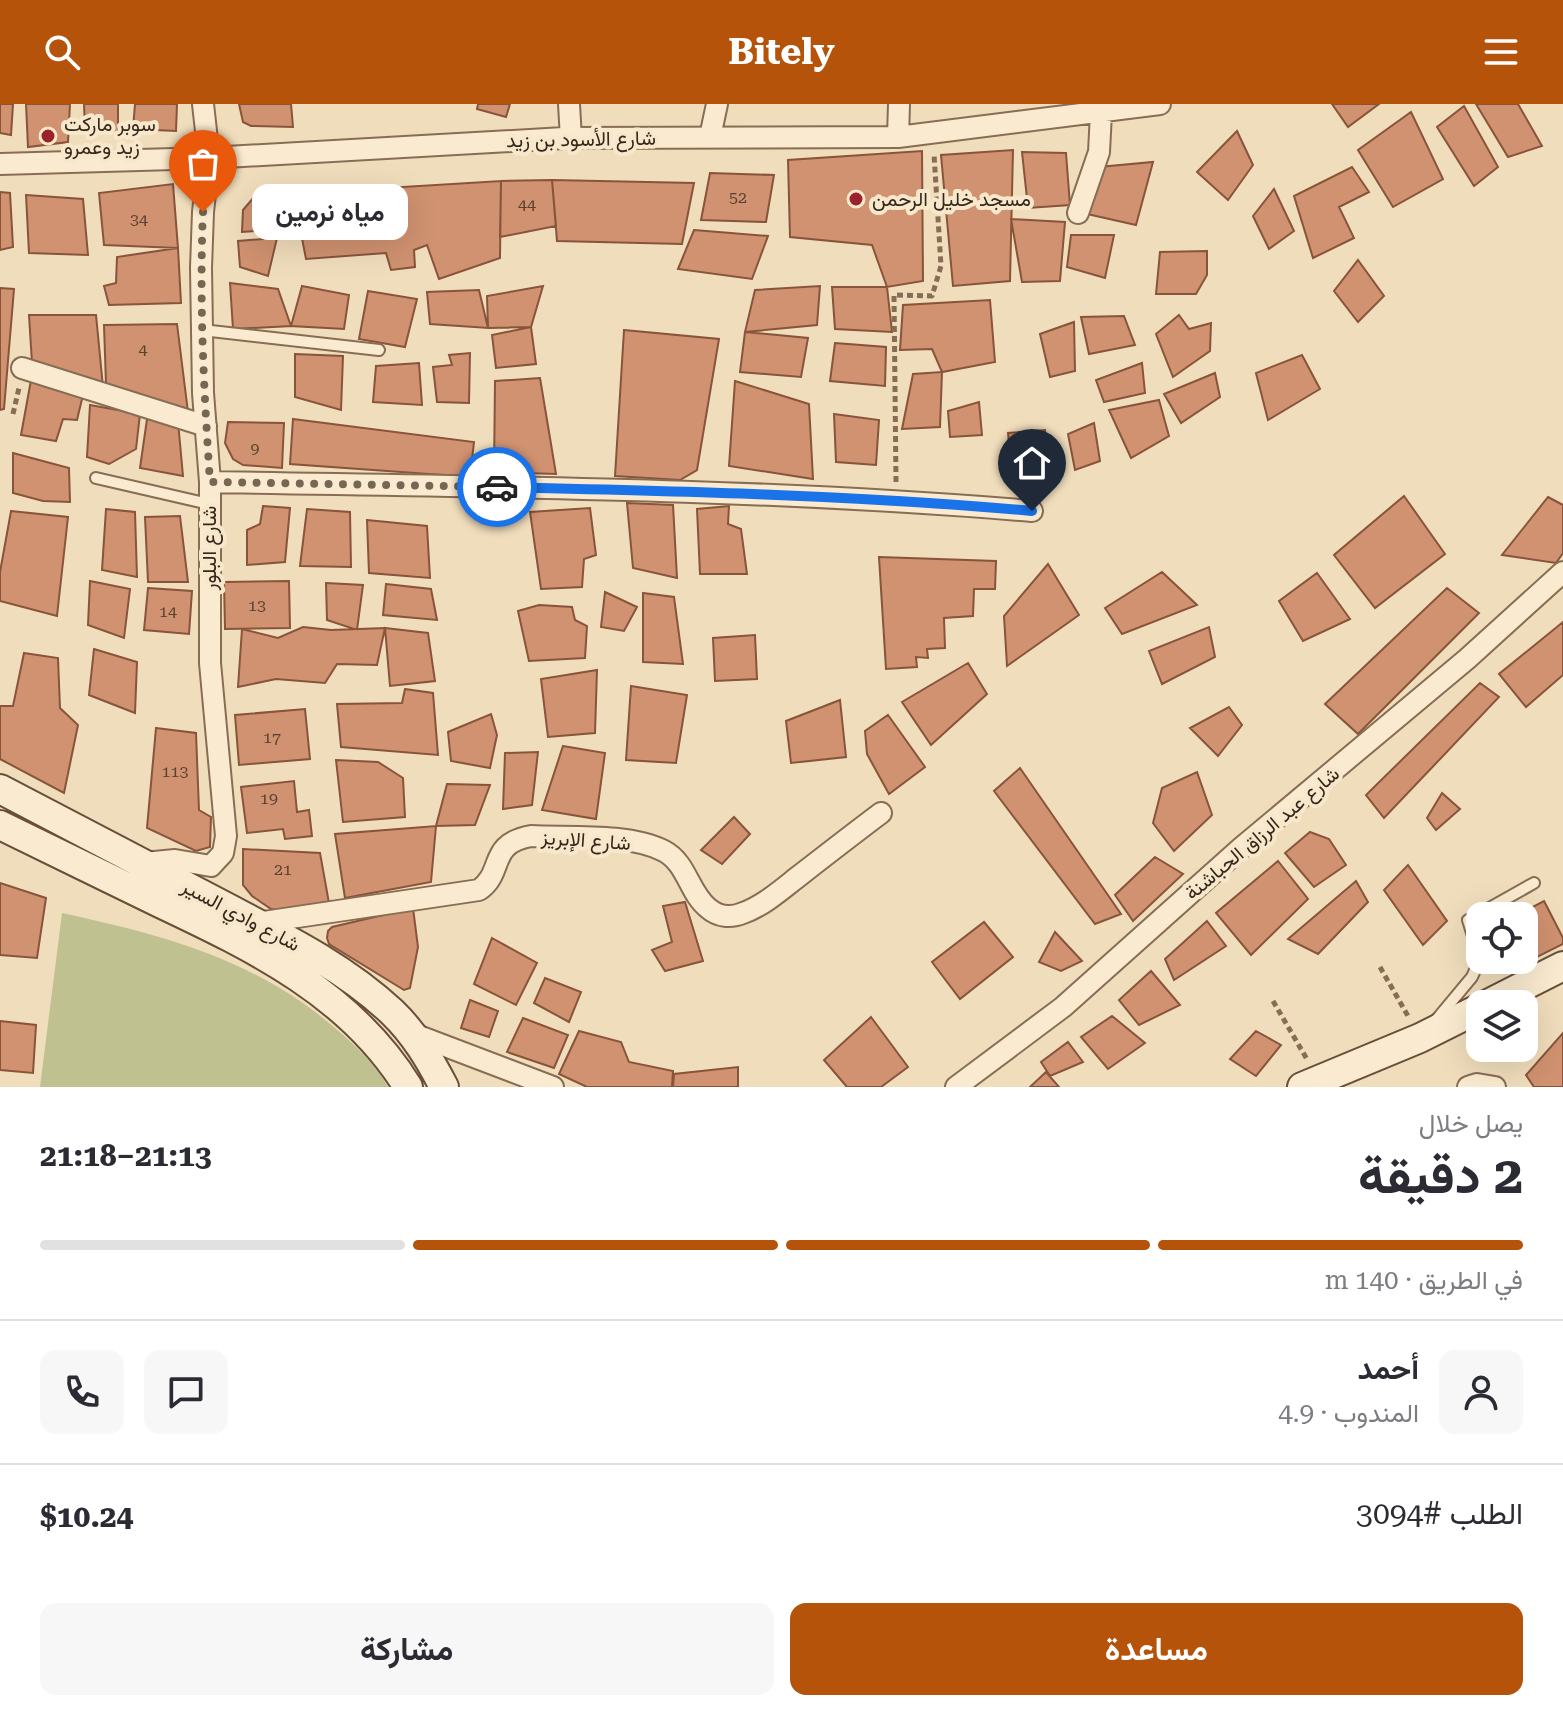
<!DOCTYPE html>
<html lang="ar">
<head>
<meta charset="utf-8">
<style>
  body { margin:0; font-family:"Roboto Serif",Vazirmatn,serif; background:#f7f7f7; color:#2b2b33; direction:rtl; height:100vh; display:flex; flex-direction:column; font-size:30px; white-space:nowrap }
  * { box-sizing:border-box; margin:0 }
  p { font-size:26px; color:#7c7c81 }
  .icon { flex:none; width:44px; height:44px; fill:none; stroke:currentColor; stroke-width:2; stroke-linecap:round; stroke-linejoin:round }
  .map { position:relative; height:983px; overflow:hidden; direction:ltr }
  .side { display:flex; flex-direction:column; background:#fff; flex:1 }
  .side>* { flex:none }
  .buttons { position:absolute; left:1466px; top:798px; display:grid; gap:16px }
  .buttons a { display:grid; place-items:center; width:72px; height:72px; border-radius:16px; background:#fff; box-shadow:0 8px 32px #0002; font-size:40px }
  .pin { position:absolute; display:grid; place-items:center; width:68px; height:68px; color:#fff; margin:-82px -34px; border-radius:50% 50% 50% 0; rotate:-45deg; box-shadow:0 0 8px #0007 }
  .pin .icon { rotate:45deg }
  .courier { position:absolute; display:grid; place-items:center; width:80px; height:80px; margin:-40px; border:6px solid #1a73e8; border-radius:50%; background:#fff; color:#222; box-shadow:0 2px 10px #0007 }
  .bubble { position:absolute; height:56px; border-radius:16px; background:#fff; box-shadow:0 8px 32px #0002; font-size:26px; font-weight:700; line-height:56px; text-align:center; direction:rtl }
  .overview em { font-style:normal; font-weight:700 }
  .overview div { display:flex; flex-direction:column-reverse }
  .overview { display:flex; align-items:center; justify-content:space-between; height:136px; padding:0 40px }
  h1 { font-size:52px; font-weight:700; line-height:60px }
  .bar { display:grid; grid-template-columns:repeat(4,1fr); gap:12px 8px; align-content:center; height:96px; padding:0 40px }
  .bar i { height:10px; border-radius:6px; background:#e1e1e2 }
  .bar .on { background:#b45309 }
  .bar p { grid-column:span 4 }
  .line { display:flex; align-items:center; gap:20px; padding:0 40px; border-top:2px solid #e1e1e2 }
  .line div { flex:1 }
  .round { display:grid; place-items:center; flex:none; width:84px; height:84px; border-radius:16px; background:#f7f7f7 }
  .cta { display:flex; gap:16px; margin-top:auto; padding:16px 40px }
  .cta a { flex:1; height:92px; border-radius:16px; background:#b45309; color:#fff; font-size:32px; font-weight:700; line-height:92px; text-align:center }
  .cta a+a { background:#f7f7f7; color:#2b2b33 }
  header { display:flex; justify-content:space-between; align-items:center; height:104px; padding:0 40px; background:#b45309; color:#fff; font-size:36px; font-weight:700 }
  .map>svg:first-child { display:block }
  .cemetery { fill:#bfc290 }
  .building { fill:#d09270; stroke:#88543a; stroke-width:2 }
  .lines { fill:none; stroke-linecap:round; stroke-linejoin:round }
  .service-casing { stroke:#886d55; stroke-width:14 }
  .minor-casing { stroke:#886d55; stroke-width:24 }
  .secondary-casing { stroke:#694e39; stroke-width:32 }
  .path { stroke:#886d55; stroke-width:5; stroke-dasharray:6 4; stroke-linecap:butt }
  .service { stroke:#faebd0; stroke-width:10 }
  .minor { stroke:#faebd0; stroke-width:20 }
  .secondary { stroke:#faebd0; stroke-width:28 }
  .done { stroke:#776653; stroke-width:8; stroke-dasharray:0 14.4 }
  .route { stroke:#1a73e8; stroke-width:10 }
  .poi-dot { fill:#99222b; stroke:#f7e8cc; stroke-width:3 }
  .labels { text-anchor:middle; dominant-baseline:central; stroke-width:8; stroke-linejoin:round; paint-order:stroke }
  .number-label { font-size:16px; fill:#5c4130 }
  .poi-label { font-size:20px; fill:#36261b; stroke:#f7e8cc; text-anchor:start }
  .street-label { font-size:20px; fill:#36261b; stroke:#f7e8cc }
</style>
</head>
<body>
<header><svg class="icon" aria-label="menu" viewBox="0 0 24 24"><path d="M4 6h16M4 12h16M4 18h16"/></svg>Bitely<svg class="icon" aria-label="search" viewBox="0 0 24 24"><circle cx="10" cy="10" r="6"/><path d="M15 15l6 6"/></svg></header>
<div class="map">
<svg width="1563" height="983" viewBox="0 0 1563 983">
  <rect width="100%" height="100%" fill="#f0ddbc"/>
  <path class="cemetery" d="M62 809C163 831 255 855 335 924 355 941 375 960 388 983H40Z"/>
  <path class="building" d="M0 0H13L11 31 0 29Z
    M26 0H70L68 38 28 43Z
    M84 0H118V28L85 27Z
    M135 0H177L176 27 133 25Z
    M239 0H291L293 23 251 22 243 18Z
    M478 0H510L506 13 477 5Z
    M1332 0H1379L1348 23Z
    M1476 0H1518L1542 42 1508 53Z
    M1464 2 1498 63 1474 82 1437 23Z
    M1411 8 1443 75 1393 103 1358 46Z
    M1237 27 1253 61 1228 96 1197 68Z
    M1013 46 1010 177 953 182 941 51Z
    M922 47 923 177 887 183 872 141 790 133 788 56Z
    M1022 48 1066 49 1070 101 1028 104Z
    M1153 58 1136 121 1087 110 1099 63Z
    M1352 63 1369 88 1339 103 1354 134 1313 154 1294 92Z
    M710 69 774 71 766 118 701 116Z
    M552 76 694 79 682 140 557 137Z
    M552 76 556 122 500 133 501 77Z
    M501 77 500 154 439 175 427 141 414 146 415 163 391 166 386 149 306 155 300 124 242 128 243 106 255 92Z
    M173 80 178 144 104 141 99 89Z
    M1274 85 1294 127 1269 145 1253 112Z
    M0 88 10 89 13 143 0 146Z
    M26 91 83 95 88 151 29 149Z
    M1011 115 1065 118 1060 177 1022 178Z
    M694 126 768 132 752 175 678 165Z
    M1071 131H1114L1105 174 1067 163Z
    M277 134 268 172 240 163 238 137Z
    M178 144 181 199 109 201 104 182 116 179 117 153Z
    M1207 147V171L1196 190H1156L1160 148Z
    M1358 156 1384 192 1358 218 1334 187Z
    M230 179 278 185 291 222 233 225Z
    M302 182 349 191 344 225 291 222Z
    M543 182 531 223 488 224 487 192Z
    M820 182 817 221 745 228 755 186Z
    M832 183H887L892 228 835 225Z
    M0 184 14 185 4 305 0 306Z
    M479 186 488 224 430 220 427 188Z
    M368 187 417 195 405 243 359 235Z
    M990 196 995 258 942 268 932 245 900 246 903 201Z
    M29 211H96L103 283 32 259Z
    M1179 211 1189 225 1211 219 1210 247 1173 273 1156 230Z
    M1124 212 1135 241 1089 250 1081 213Z
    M1074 218 1075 267 1050 273 1040 230Z
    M177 220 188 308 106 280 104 221Z
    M531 223 536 260 496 264 492 231Z
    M624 226 719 235 697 366 680 376 615 372Z
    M745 228 808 234 801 273 740 268Z
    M835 239 886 243 885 282 830 277Z
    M470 249 469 299 437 298 433 263 452 261 449 251Z
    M295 250 343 252 341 306 295 293Z
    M1302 251 1320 285 1268 316 1256 269Z
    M419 259 422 301 373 298 376 262Z
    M1142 259 1145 289 1104 298 1096 276Z
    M942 268 940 323 902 325 913 270Z
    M1215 269 1220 293 1181 319 1164 290Z
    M540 274 556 370 494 368 495 277Z
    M31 276 83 291 77 316 63 315 56 337 21 331Z
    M735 277 809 300 813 375 729 362Z
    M1159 296 1169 332 1131 354 1109 306Z
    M979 298 982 331 950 333 948 307Z
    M90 301 140 310 136 345 109 360 87 353Z
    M834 310 879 316 876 361 836 358Z
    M147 315 178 318 183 372 140 364Z
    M293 315 474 338 470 373 290 360Z
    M228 318 284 319 282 364 243 361 233 355 225 339Z
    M1094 319 1100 357 1075 366 1068 330Z
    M1045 326 1048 361 1013 382 1008 329Z
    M13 349 69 364 70 398 43 397 13 389Z
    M1404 392 1445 450 1375 504 1334 451Z
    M1548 393 1563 401V449L1556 459 1502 451Z
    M627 399 673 401 677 474 633 464Z
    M263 402 290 404 285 458 247 461V426L260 420Z
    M729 402 728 420 741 425 747 470H700L697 405Z
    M590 404 596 451 584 455 582 483 541 485 530 408Z
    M106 405 135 408 137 473 102 466Z
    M307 405 350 408 351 463 300 462Z
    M11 407 68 413 57 512 0 497V468Z
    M180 412 188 478H148L145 413Z
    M367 416 427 422 430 474 369 469Z
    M879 453 996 457 995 485H974L973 512 944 514 945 544 927 545 928 554 916 553 917 563 886 565Z
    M1048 460 1079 511 1007 562 1004 512Z
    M1162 468 1197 501 1122 530 1105 504Z
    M1317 469 1350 515 1303 537 1279 497Z
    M90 477 130 485 124 534 88 521Z
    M289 477 290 524 225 525 224 478Z
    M326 479 363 481 357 526 327 516Z
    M386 480 431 485 437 516 383 511Z
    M148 484 192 487 189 530 144 526Z
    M1447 484 1479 509 1358 630 1325 600Z
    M605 488 637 503 624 527 601 523Z
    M643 489 674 493 683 560 643 558Z
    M539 501 572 503 575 516 587 522 585 554 529 557 518 507Z
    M1563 518V571L1526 603 1499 570Z
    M303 523 331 526 385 524 377 561 337 560 325 579 276 575 238 583 242 525 278 534Z
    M1209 523 1215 553 1162 580 1149 547Z
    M385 524 428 529 435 577 390 582Z
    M755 531 757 575 715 577 713 534Z
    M94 545 137 558 135 609 89 591Z
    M24 549 58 554 60 604 78 621 64 689 0 655V602H13Z
    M968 559 987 590 931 641 902 598Z
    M597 566 595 629 548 633 541 575Z
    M1480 579 1499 593 1384 714 1366 691Z
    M631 582 687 591 676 659 626 656Z
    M405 585 433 589 438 651 341 643 337 600 402 599Z
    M840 596 846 653 791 659 786 617Z
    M1229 603 1242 621 1218 652 1190 624Z
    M305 605 310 655 239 661 235 611Z
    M491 610 497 631 490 664 451 657 448 628Z
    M888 611 925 663 889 690 867 650 865 627Z
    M156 624 196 629 199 706 211 713 210 743 196 747 147 724Z
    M563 642 605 649 596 715 542 706Z
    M538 648 532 701 503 705 505 649Z
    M336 656 378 658 403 674 405 713 343 718Z
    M1020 664 1121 810 1095 820 994 687Z
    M1197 668 1212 711 1174 747 1153 719 1162 684Z
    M294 677 297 708 309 706 312 732 285 735 283 725 247 729 241 683Z
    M447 680 490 681 475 721 436 722Z
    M1442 689 1460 705 1436 726 1427 714Z
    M734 713 750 730 722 760 701 746Z
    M436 722 431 778 345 794 335 730Z
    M1310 728 1329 735 1346 761 1314 783 1285 749Z
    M243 745 320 749 329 799 292 810 271 805 252 792 243 781Z
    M1155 753 1183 770 1133 817 1115 791Z
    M1278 757 1308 795 1251 851 1216 809Z
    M1408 761 1447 817 1423 841 1384 786Z
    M1356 777 1368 798 1318 850 1288 835Z
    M0 779 46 794 37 854 0 851Z
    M1544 797 1563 834V840L1505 869 1499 856H1524V812H1515Z
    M685 798 703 857 665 867 652 846 672 838 663 802Z
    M413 804 418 843 410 884 404 886 329 840 327 834 328 827 332 823Z
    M1207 817 1226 842 1174 876 1165 855Z
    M984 818 1013 853 960 895 932 858Z
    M1055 828 1082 857 1061 867 1039 858Z
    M492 834 537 859 516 901 474 880Z
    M1151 867 1180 901 1139 921 1119 896Z
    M545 874 581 888 569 918 534 899Z
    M470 896 498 907 489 933 461 924Z
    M1112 912 1145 939 1108 965 1081 933Z
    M871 913 908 963 881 983H847L824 956Z
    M523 914 568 931 554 964 507 948Z
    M0 917 36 921 33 969 0 966Z
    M579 927 621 938 629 958 673 967 672 983H587L559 970Z
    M1256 927 1281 941 1256 972 1230 955Z
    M1563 929V983H1534L1526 971Z
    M1068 938 1083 958 1050 972 1041 958Z
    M738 963V983H673L674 970Z
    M1046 968 1059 983H1030Z"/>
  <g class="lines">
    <defs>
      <path id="service" d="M202 226 379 246
        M96 374 209 400
        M1437 915 1472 873 1480 855 1468 816 1534 779"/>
      <path id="minor" d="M569 0 571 35
        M710 33 717 0
        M898 33 899 0
        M0 60 209 54 564 34 898 33 1160 0
        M1078 109 1099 48 1101 9
        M22 264 206 322
        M210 378C484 383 758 384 1032 407
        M144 759 175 756 211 762 223 749 226 732 210 559V378L203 289 201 164 203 108 209 54 203 0
        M257 819 479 786C505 768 487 740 531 732 570 734 629 729 664 747 687 759 689 789 708 804 718 813 731 814 743 809 763 802 781 786 799 772 826 751 853 730 881 709
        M411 929 553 983
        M956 983 1063 903 1241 744 1467 555 1563 468
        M1468 983 1477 980 1495 983"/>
      <path id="secondary" d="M0 685C74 724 148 762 222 801 281 832 343 862 392 908 415 930 430 956 444 983
        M0 721C53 747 107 773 160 799 255 844 351 890 408 983
        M1488 900 1563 862
        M1302 983 1420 934 1480 904"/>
    </defs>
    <use href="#service" class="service-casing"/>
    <use href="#minor" class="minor-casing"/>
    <use href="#secondary" class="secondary-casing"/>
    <path class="path" d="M13 310 19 284
      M896 378 894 191 932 192 941 162 934 50
      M1380 863 1408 912
      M1273 897 1308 957"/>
    <use href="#service" class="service"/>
    <use href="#minor" class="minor"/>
    <use href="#secondary" class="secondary"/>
  </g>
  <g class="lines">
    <path class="done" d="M203 108C199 198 204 288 210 378L497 383"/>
    <path class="route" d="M497 383C676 387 854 391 1032 407"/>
  </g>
  <g class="poi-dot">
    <circle cx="48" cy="32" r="8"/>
    <circle cx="856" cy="95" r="8"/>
  </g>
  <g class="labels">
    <g class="number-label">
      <text x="738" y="93">52</text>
      <text x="527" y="100">44</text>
      <text x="139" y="115">34</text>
      <text x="143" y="245">4</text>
      <text x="255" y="344">9</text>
      <text x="257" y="501">13</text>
      <text x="168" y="507">14</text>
      <text x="272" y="633">17</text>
      <text x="175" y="667">113</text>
      <text x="269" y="694">19</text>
      <text x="283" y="765">21</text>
    </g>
    <g class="poi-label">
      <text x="64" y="20">سوبر ماركت<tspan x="64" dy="23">زيد وعمرو</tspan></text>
      <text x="872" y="95">مسجد خليل الرحمن</text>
    </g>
    <g class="street-label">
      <text transform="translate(581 35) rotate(-1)">شارع الأسود بن زيد</text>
      <text transform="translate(209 444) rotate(-90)">شارع البلور</text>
      <text transform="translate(1262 729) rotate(-40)">شارع عبد الرزاق الحباشنة</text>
      <text transform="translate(586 736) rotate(4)">شارع الإبريز</text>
      <text transform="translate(241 811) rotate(28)">شارع وادي السير</text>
    </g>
  </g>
</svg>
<div class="buttons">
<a><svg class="icon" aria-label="locate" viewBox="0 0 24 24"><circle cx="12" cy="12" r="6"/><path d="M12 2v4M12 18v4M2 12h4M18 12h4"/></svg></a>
<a><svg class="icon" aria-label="layers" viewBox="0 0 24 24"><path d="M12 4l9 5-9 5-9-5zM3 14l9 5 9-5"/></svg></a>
</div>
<div class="pin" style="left:203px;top:108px;background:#ea580c"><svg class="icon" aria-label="bag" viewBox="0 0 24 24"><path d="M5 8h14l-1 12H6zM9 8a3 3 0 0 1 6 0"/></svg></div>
<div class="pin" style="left:1032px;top:407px;background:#1f2937"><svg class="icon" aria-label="home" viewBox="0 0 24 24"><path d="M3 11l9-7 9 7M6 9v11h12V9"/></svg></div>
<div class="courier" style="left:497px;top:383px"><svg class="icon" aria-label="car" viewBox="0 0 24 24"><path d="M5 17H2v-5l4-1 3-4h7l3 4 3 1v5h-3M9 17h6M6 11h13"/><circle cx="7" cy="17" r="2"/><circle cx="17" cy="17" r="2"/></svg></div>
<div class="bubble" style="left:252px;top:80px;width:156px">مياه نرمين</div>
</div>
<section class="side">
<div class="overview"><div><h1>2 دقيقة</h1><p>يصل خلال</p></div><em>21:13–21:18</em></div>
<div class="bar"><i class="on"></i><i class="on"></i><i class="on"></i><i></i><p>في الطريق · 140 m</p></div>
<div class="line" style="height:144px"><a class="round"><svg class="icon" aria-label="person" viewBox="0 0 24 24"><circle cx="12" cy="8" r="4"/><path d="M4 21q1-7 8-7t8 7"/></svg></a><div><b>أحمد</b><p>المندوب · 4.9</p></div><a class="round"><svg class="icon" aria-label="chat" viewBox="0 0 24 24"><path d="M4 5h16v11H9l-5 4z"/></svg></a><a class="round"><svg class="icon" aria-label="phone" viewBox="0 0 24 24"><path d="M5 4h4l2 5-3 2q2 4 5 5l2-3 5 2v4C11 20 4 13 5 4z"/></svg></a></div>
<div class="line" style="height:104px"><div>الطلب #3094</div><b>$10.24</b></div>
<div class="cta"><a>مساعدة</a><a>مشاركة</a></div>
</section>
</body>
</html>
